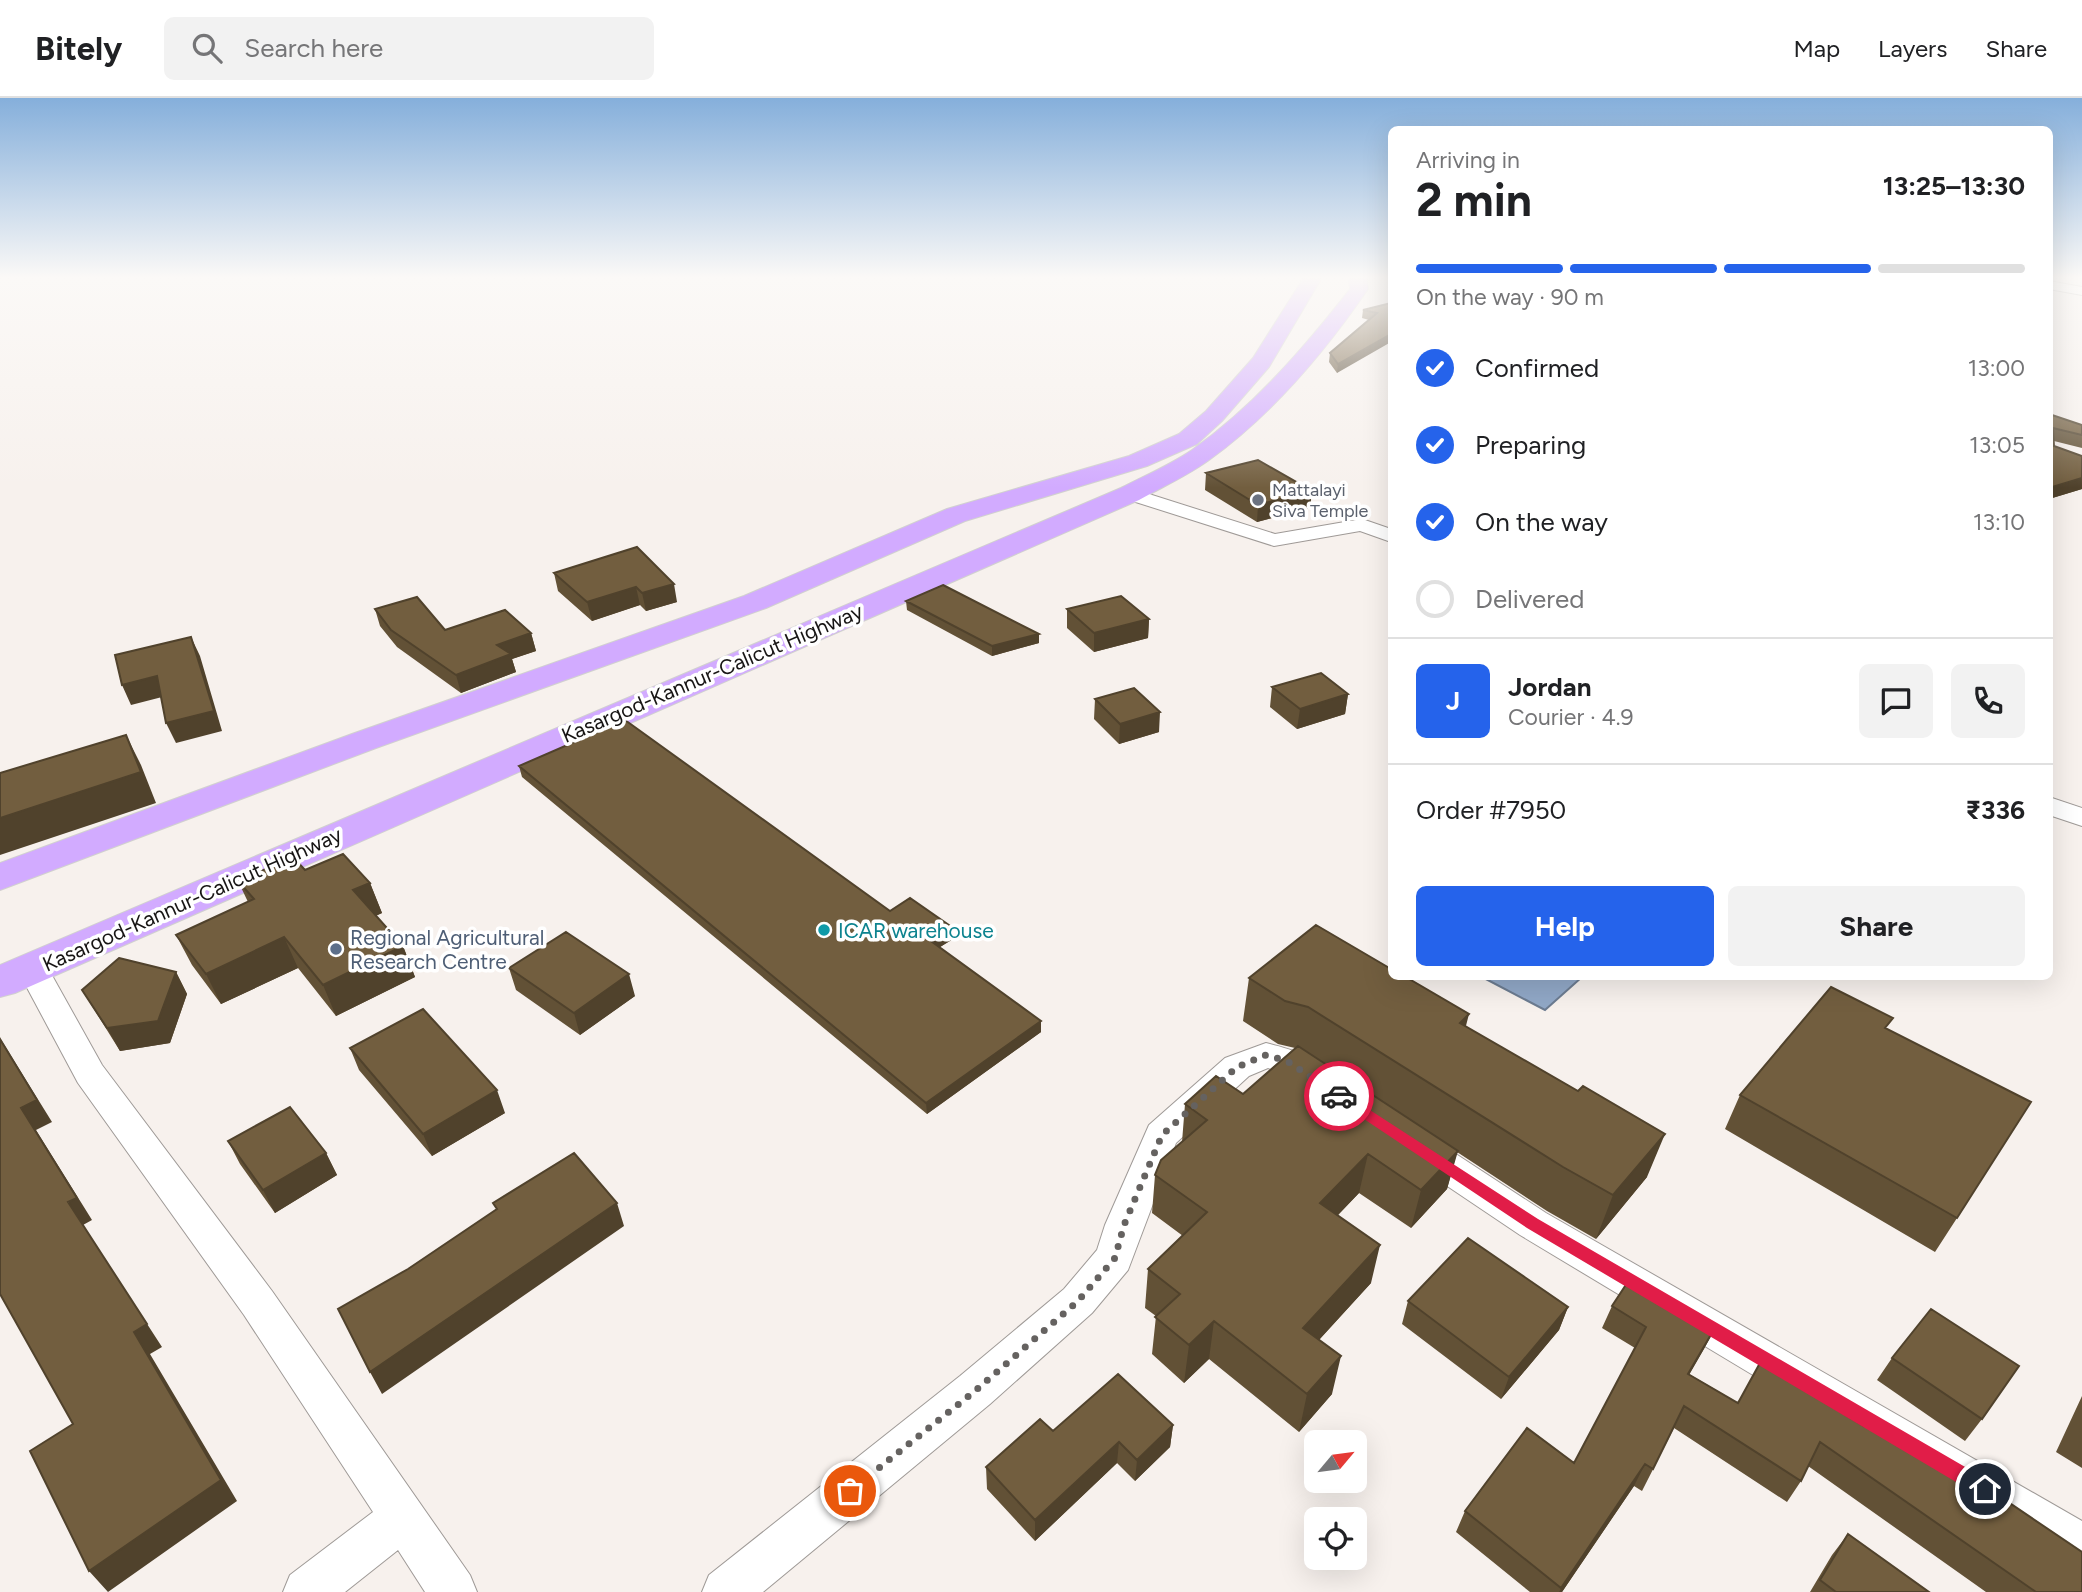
<!DOCTYPE html>
<html lang="en">
<head>
<meta charset="utf-8">
<style>
  body { margin:0; font-family:Figtree,sans-serif; background:#f2f2f2; color:#202124; height:100vh; display:flex; flex-direction:column; font-size:26px; white-space:nowrap }
  * { box-sizing:border-box; margin:0 }
  p { font-size:23px; color:#757577 }
  .icon { flex:none; width:38px; height:38px; fill:none; stroke:currentColor; stroke-width:2; stroke-linecap:round; stroke-linejoin:round }
  .map { position:relative; flex:1; overflow:hidden }
  .details { position:absolute; left:1388px; top:28px; width:665px; height:854px; display:flex; flex-direction:column; background:#fff; border-radius:10px; box-shadow:0 7px 28px #0002 }
  .details>* { flex:none }
  .needle { width:46px; rotate:61deg }
  .fabs { position:absolute; left:1304px; top:1332px; display:grid; gap:14px }
  .fabs a { display:grid; place-items:center; width:63px; height:63px; border-radius:10px; background:#fff; box-shadow:0 7px 28px #0002; font-size:35px }
  .pin { position:absolute; display:grid; place-items:center; width:60px; height:60px; color:#fff; margin:-30px; border:4px solid #fff; border-radius:50%; box-shadow:0 2px 7px #0007 }
  .courier { position:absolute; display:grid; place-items:center; width:70px; height:70px; margin:-35px; border:5px solid #e11d48; border-radius:50%; background:#fff; color:#222; box-shadow:0 2px 9px #0007 }
  .summary em { font-style:normal; font-weight:700 }
  .summary div { display:flex; flex-direction:column-reverse }
  .summary { display:flex; align-items:center; justify-content:space-between; height:119px; padding:0 28px }
  h1 { font-size:46px; font-weight:700; line-height:52px }
  .bar { display:grid; grid-template-columns:repeat(4,1fr); gap:10px 7px; align-content:center; height:84px; padding:0 28px }
  .bar i { height:9px; border-radius:5px; background:#e0e0e0 }
  .bar .selected { background:#2563eb }
  .bar p { grid-column:span 4 }
  .line { display:flex; align-items:center; gap:18px; padding:0 28px; border-top:2px solid #e0e0e0 }
  .line div { flex:1 }
  .round { display:grid; place-items:center; flex:none; width:74px; height:74px; border-radius:10px; background:#f2f2f2 }
  ol { padding:0 28px; list-style:none }
  li { display:flex; align-items:center; gap:21px; height:77px }
  li p { margin-inline-start:auto }
  li .icon { padding:7px; border-radius:50%; background:#2563eb; color:#fff; stroke-width:4 }
  li:last-child { color:#757577 }
  li i { width:38px; height:38px; border:4px solid #e0e0e0; border-radius:50% }
  .action { display:flex; gap:14px; margin-top:auto; padding:14px 28px }
  .action a { flex:1; height:80px; border-radius:10px; background:#2563eb; color:#fff; font-size:28px; font-weight:700; line-height:80px; text-align:center }
  .action a+a { background:#f2f2f2; color:#202124 }
  header { display:flex; align-items:center; gap:42px; box-sizing:border-box; height:98px; padding:0 35px; background:#fff; border-bottom:2px solid #e0e0e0 }
  header strong { font-size:33px }
  nav { display:flex; gap:38px; margin-inline-start:auto; font-size:24px }
  .search { width:490px; height:63px; background:#f2f2f2; display:flex; align-items:center; gap:18px; box-sizing:border-box; padding:0 24px; border-radius:10px; color:#757577; font-size:26px }
  .map>svg:first-child { display:block }
  .water { fill:#91a8c7; stroke:#6c7c91; stroke-width:2 }
  .lines { fill:none; stroke-linecap:round; stroke-linejoin:round }
  .minor-casing { stroke:#9f9a97; stroke-width:2 }
  .trunk-casing { stroke:#d1d0d0; stroke-width:2 }
  .minor { fill:#fff; fill-rule:evenodd }
  .trunk { fill:#d2abff; fill-rule:evenodd }
  .wall { fill:#625136 }
  .shaded-wall { fill:#50422c }
  .building { fill:#725e3f; stroke:#50422c; stroke-width:2 }
  .route { fill:#e11d48 }
  .done { stroke:#656260; stroke-width:7; stroke-dasharray:0 12.6 }
  .worship-dot { fill:#6b7280; stroke:#fff; stroke-width:2.5 }
  .culture-dot { fill:#0f9aa8; stroke:#fff; stroke-width:2.5 }
  .service-dot { fill:#5c6f8a; stroke:#fff; stroke-width:2.5 }
  .labels { text-anchor:middle; dominant-baseline:central; stroke-width:7; stroke-linejoin:round; paint-order:stroke }
  .far-worship-label { font-size:18px; fill:#5b616d; stroke:#fff; text-anchor:start }
  .street-label { font-size:21px; fill:#171514; stroke:#fff }
  .culture-label { font-size:21px; fill:#0d838f; stroke:#fff; text-anchor:start }
  .service-label { font-size:21px; fill:#4e5e75; stroke:#fff; text-anchor:start }
</style>
</head>
<body>
<header>
<strong>Bitely</strong>
<div class="search"><svg class="icon" aria-label="search" viewBox="0 0 24 24"><circle cx="10" cy="10" r="6"/><path d="M15 15l6 6"/></svg>Search here</div>
<nav><a>Map</a><a>Layers</a><a>Share</a></nav>
</header>
<div class="map">
<svg width="2082" height="1494" viewBox="0 0 2082 1494">
  <rect width="100%" height="100%" fill="#f7f1ed"/>
  <path class="water" d="M1482 879H1582L1545 912Z"/>
  <g class="lines">
    <defs>
      <path id="minor" d="M2049 183 2082 189V197L2049 191Z
        M1130 390 1275 436 1362 421 1391 431V444L1360 433 1274 448 1123 400 1121 396Z
        M2049 699 2082 710V728L2049 717Z
        M33 860 44 863 102 967 272 1193 470 1477 477 1494H425L398 1452 345 1494H283L290 1477 373 1414 244 1217 78 985 17 871 22 863Z
        M1266 945C1290 951 1320 959 1333 982L1328 991C1301 1000 1292 977 1268 970L1249 978 1176 1045 1128 1172 1092 1215 990 1306 763 1494H702L709 1477 960 1278 1064 1191 1097 1152 1105 1127 1149 1027 1225 960Z
        M1420 1037 1433 1041 1546 1115 2082 1423V1472L2066 1465 1520 1137 1407 1061 1402 1051 1407 1041Z"/>
      <path id="trunk" d="M1303 181H1321L1269 269 1222 323 1197 346 1147 368 965 423 766 510 376 650 0 792V765L352 636 744 498 947 411 1129 358 1179 336 1206 313 1253 260Z
        M1349 181H1367L1368 191C1324 255 1273 316 1209 362 1187 378 1162 389 1139 402L15 895 0 899V867L1121 390C1144 378 1170 367 1192 352 1254 308 1303 251 1350 191Z"/>
    </defs>
    <use href="#minor" class="minor-casing"/>
    <use href="#trunk" class="trunk-casing"/>
    <use href="#minor" class="minor"/>
    <use href="#trunk" class="trunk"/>
  </g>
  <path class="wall" d="M1391 205 1337 275 1329 264 1330 255 1369 222 1362 220 1363 212Z
    M2049 316 2082 327V350L2054 343V348L2082 358V391L2049 401Z
    M1206 375 1312 393 1310 410 1257 424 1205 392Z
    M637 449 677 504 646 513 640 507 592 523 558 493 554 475Z
    M906 503 1039 536V545L992 558 907 512Z
    M375 511 445 532 531 535 536 553 512 561 516 574 461 595 397 549 380 528Z
    M1067 511 1149 521 1148 540 1094 554 1067 530Z
    M1272 589 1348 596 1345 616 1297 631 1270 609Z
    M1095 601 1159 634 1119 646 1094 621Z
    M519 668 890 813 953 841 940 849 1041 934 927 1016 522 679Z
    M305 772 370 785 382 815 375 818 403 848 415 879 336 918 298 870 221 906 192 867 176 837 248 804 238 783Z
    M509 870 635 898 580 937 516 892Z
    M176 874 187 896 170 945 120 953 82 892Z
    M1249 880 1466 928 1647 1079 1596 1141 1547 1113 1457 1054 1447 1091 1411 1130 1359 1095 1338 1117 1371 1185 1319 1242 1332 1296 1299 1334 1209 1261 1184 1285 1152 1256 1156 1218 1145 1210 1148 1171 1183 1138 1152 1115 1155 1077 1182 1044 1185 1006 1243 996 1295 950 1278 946 1243 923Z
    M1887 931 1957 1120 1935 1154 1725 1031 1740 997Z
    M350 950 505 1015 432 1058 359 972Z
    M228 1043 326 1055 337 1077 275 1115 240 1066Z
    M1408 1203 1568 1209 1559 1232 1501 1301 1402 1226Z
    M1612 1208 1716 1228 1689 1276 1738 1305 1863 1328 1972 1389 1977 1383 2082 1494H1986L1808 1368 1801 1383 1787 1404 1674 1330 1642 1393 1634 1388 1562 1494H1530L1456 1434 1465 1413 1574 1365 1635 1250 1602 1230Z
    M1892 1260 1982 1321 1965 1343 1877 1282Z
    M2082 1298V1370L2056 1354Z
    M1173 1327 1170 1349 1135 1383 1117 1365 1035 1443 987 1391 986 1369 1053 1333Z
    M1848 1436 1929 1494H1810L1832 1457Z"/>
  <path class="shaded-wall" d="M1391 236V244L1337 275 1338 266Z
    M2082 380V391L2049 401V390Z
    M1312 393 1310 410 1257 424 1258 407Z
    M674 486 677 504 646 513 642 495Z
    M636 489 640 507 592 523 587 504Z
    M1149 521 1148 540 1094 554V535Z
    M531 535 536 553 512 561 516 574 461 595 456 577 497 547Z
    M1039 536V545L992 558V548Z
    M191 539 200 558 222 633 176 645 166 625Z
    M157 578 166 598 131 607 122 587Z
    M1348 596 1345 616 1297 631 1300 611Z
    M1160 614 1159 634 1119 646 1120 626Z
    M126 637 141 667 156 705 0 757V720Z
    M370 785 382 815 365 823 353 792Z
    M953 830V841L932 854 931 843Z
    M284 839 298 870 221 906 206 876Z
    M403 848 415 879 336 918 323 887Z
    M176 874 187 896 170 945 120 953 107 930Z
    M629 876 635 898 580 937 574 915Z
    M1469 916 1458 959 1460 925Z
    M1041 923V934L927 1016 926 1005Z
    M0 940 52 1024 36 1032 92 1122 83 1127 162 1249 150 1256 237 1403 108 1494 89 1473 134 1234 21 1010Z
    M497 992 505 1015 432 1058 423 1036Z
    M1665 1036 1647 1079 1596 1141 1613 1097Z
    M1458 1053 1447 1091 1411 1130 1421 1092Z
    M326 1055 337 1077 275 1115 263 1092Z
    M1368 1056 1359 1095 1313 1143 1320 1105Z
    M617 1105 624 1128 382 1296 370 1274Z
    M1380 1147 1371 1185 1295 1268 1303 1230Z
    M1568 1209 1559 1232 1501 1301 1509 1279Z
    M1214 1223 1209 1261 1184 1285 1189 1247Z
    M1716 1228 1704 1251 1677 1298 1688 1276Z
    M1341 1258 1332 1296 1299 1334 1307 1296Z
    M1173 1327 1170 1349 1135 1383 1137 1362Z
    M1119 1344 1117 1365 1035 1443V1422Z
    M1645 1366 1634 1388 1562 1494H1559Z"/>
  <path class="building" d="M1391 205V236L1338 266 1330 255 1377 215 1363 212Z
    M2049 316 2082 327V337L2053 330 2054 348 2082 358V380L2049 390Z
    M1258 362 1312 393 1258 407 1206 375Z
    M637 449 674 486 642 495 636 489 587 504 554 475Z
    M943 487 1039 536 992 548 906 503Z
    M1121 498 1149 521 1094 535 1067 511Z
    M417 499 445 532 505 512 531 535 497 547 511 556 456 577 391 532 375 511Z
    M191 539 214 613 166 625 157 578 122 587 115 557Z
    M1321 575 1348 596 1300 611 1272 589Z
    M1134 590 1160 614 1120 626 1095 601Z
    M625 622 890 813 910 800 953 830 931 843 1041 923 926 1005 519 668Z
    M126 637 141 674 0 720V675Z
    M343 756 370 785 353 792 403 848 323 887 284 839 206 876 176 837 254 801 238 783 293 759 305 772Z
    M1316 827 1391 871V878H1404L1469 916 1460 925 1578 993 1583 988 1665 1036 1613 1097 1563 1069 1308 909 1285 903 1249 880Z
    M566 834 629 876 574 915 509 870Z
    M119 860 176 874 158 923 107 930 82 892Z
    M1831 889 1893 920 1885 930 2031 1004 1957 1120 1740 997Z
    M423 911 497 992 423 1036 350 950Z
    M0 941 37 1002 21 1010 77 1100 68 1104 147 1226 134 1234 221 1382 89 1473 30 1353 73 1326 0 1196Z
    M1298 948 1458 1053 1421 1092 1368 1056 1320 1105 1380 1147 1303 1230 1341 1258 1307 1296 1214 1223 1189 1247 1155 1219 1180 1196 1148 1171 1207 1114 1155 1077 1161 1062 1207 1022 1185 1006 1216 978 1243 996Z
    M290 1009 326 1055 263 1092 228 1043Z
    M574 1055 617 1105 370 1274 338 1211 408 1171 497 1111 493 1105Z
    M1468 1140 1568 1209 1509 1279 1408 1203Z
    M1631 1179 1716 1228 1688 1276 1738 1305 1760 1265 1864 1328 1868 1321 1973 1389 1977 1383 2082 1454V1494H2036L1820 1344 1801 1383 1684 1308 1653 1371 1645 1366 1561 1490 1465 1413 1527 1330 1574 1365 1646 1229 1612 1208Z
    M1931 1211 2019 1268 1982 1321 1892 1260Z
    M1118 1276 1173 1327 1137 1362 1119 1344 1035 1422 986 1369 1040 1321 1053 1333Z
    M1848 1436 1929 1494H1836L1820 1482Z"/>
  <linearGradient id="sky" x2="0" y2="1"><stop stop-color="#85afdb"/><stop offset="0.46" stop-color="#fbf9f7"/><stop offset="1" stop-color="#fbf9f7" stop-opacity="0"/></linearGradient>
  <rect width="2082" height="390" fill="url(#sky)"/>
  <path class="route" d="M1339 992 1538 1121 1991 1384 1994 1391 1991 1397 1985 1400 1978 1397 1527 1130 1334 1001V994Z"/>
  <g class="lines">
    <path class="done" d="M850 1393 975 1293 1078 1203 1115 1160 1124 1127 1162 1037 1237 969 1266 957 1287 963 1339 998"/>
  </g>
  <circle class="worship-dot" cx="1258" cy="402" r="7"/>
  <circle class="culture-dot" cx="824" cy="832" r="7"/>
  <circle class="service-dot" cx="336" cy="851" r="7"/>
  <g class="labels">
    <g class="far-worship-label">
      <text x="1272" y="392">Mattalayi<tspan x="1272" dy="21">Siva Temple</tspan></text>
    </g>
    <g class="street-label">
      <text transform="translate(712 575) rotate(-23)">Kasargod-Kannur-Calicut Highway</text>
      <text transform="translate(192 801) rotate(-24)">Kasargod-Kannur-Calicut Highway</text>
    </g>
    <g class="culture-label">
      <text x="838" y="832">ICAR warehouse</text>
    </g>
    <g class="service-label">
      <text x="350" y="839">Regional Agricultural<tspan x="350" dy="24">Research Centre</tspan></text>
    </g>
  </g>
</svg>
<div class="fabs">
<a><svg class="needle" viewBox="-14 -14 28 28"><path d="M0-13l5 13h-10z" fill="#e53935"/><path d="M0 13l5-13h-10z" fill="#757577"/></svg></a>
<a><svg class="icon" aria-label="locate" viewBox="0 0 24 24"><circle cx="12" cy="12" r="6"/><path d="M12 2v4M12 18v4M2 12h4M18 12h4"/></svg></a>
</div>
<div class="pin" style="left:850px;top:1393px;background:#ea580c"><svg class="icon" aria-label="bag" viewBox="0 0 24 24"><path d="M5 8h14l-1 12H6zM9 8a3 3 0 0 1 6 0"/></svg></div>
<div class="pin" style="left:1985px;top:1391px;background:#1f2937"><svg class="icon" aria-label="home" viewBox="0 0 24 24"><path d="M3 11l9-7 9 7M6 9v11h12V9"/></svg></div>
<div class="courier" style="left:1339px;top:998px"><svg class="icon" aria-label="car" viewBox="0 0 24 24"><path d="M5 17H2v-5l4-1 3-4h7l3 4 3 1v5h-3M9 17h6M6 11h13"/><circle cx="7" cy="17" r="2"/><circle cx="17" cy="17" r="2"/></svg></div>
<section class="details">
<div class="summary"><div><h1>2 min</h1><p>Arriving in</p></div><em>13:25–13:30</em></div>
<div class="bar"><i class="selected"></i><i class="selected"></i><i class="selected"></i><i></i><p>On the way · 90 m</p></div>
<ol>
<li><svg class="icon" aria-label="check" viewBox="0 0 24 24"><path d="M5 12l5 5 9-10"/></svg>Confirmed<p>13:00</p></li>
<li><svg class="icon" aria-label="check" viewBox="0 0 24 24"><path d="M5 12l5 5 9-10"/></svg>Preparing<p>13:05</p></li>
<li><svg class="icon" aria-label="check" viewBox="0 0 24 24"><path d="M5 12l5 5 9-10"/></svg>On the way<p>13:10</p></li>
<li><i></i>Delivered</li>
</ol>
<div class="line" style="height:126px"><b class="round" style="background:#2563eb;color:#fff">J</b><div><b>Jordan</b><p>Courier · 4.9</p></div><a class="round"><svg class="icon" aria-label="chat" viewBox="0 0 24 24"><path d="M4 5h16v11H9l-5 4z"/></svg></a><a class="round"><svg class="icon" aria-label="phone" viewBox="0 0 24 24"><path d="M5 4h4l2 5-3 2q2 4 5 5l2-3 5 2v4C11 20 4 13 5 4z"/></svg></a></div>
<div class="line" style="height:91px"><div>Order #7950</div><b>₹336</b></div>
<div class="action"><a>Help</a><a>Share</a></div>
</section>
</div>
</body>
</html>
